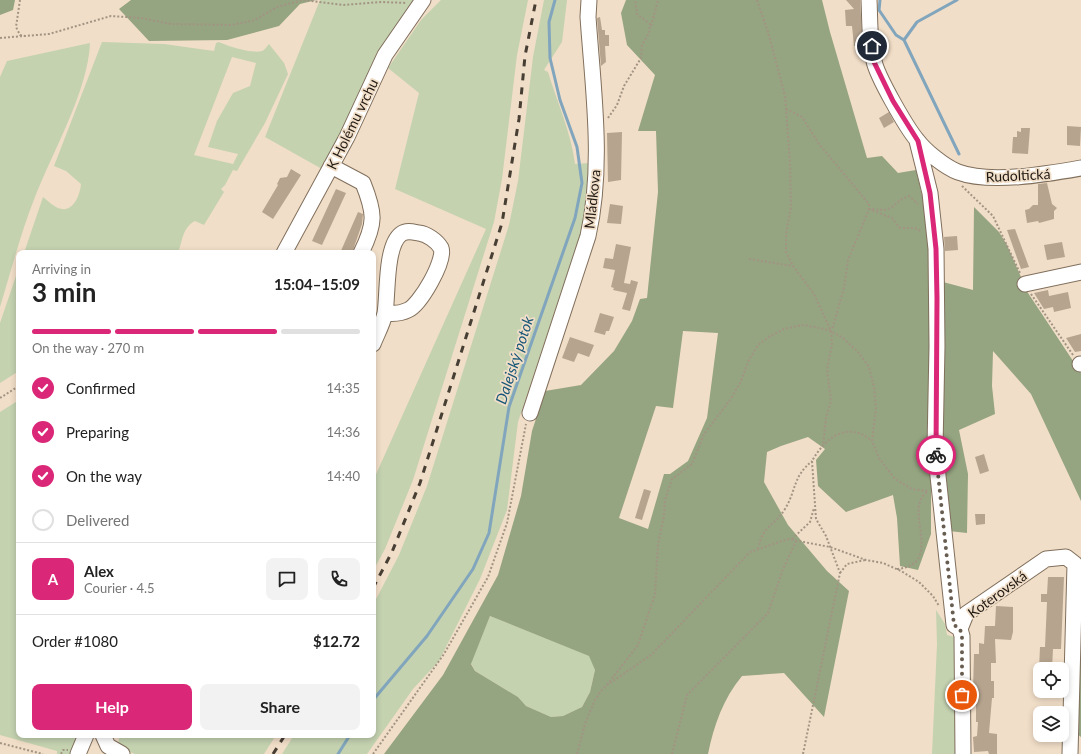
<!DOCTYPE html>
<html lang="en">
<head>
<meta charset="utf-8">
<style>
  body { margin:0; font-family:Lato,sans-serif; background:#f2f2f2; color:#222; height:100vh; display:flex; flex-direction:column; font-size:15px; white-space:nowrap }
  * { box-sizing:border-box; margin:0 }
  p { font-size:13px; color:#767676 }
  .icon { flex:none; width:22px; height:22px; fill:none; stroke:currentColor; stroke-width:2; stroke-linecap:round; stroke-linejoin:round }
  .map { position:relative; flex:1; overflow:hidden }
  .drawer { position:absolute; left:16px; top:250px; width:360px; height:488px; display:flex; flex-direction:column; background:#fff; border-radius:8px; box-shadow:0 2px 6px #0003 }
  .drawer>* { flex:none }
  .buttons { position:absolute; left:1033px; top:662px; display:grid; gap:8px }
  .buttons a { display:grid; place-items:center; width:36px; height:36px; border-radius:8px; background:#fff; box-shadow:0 2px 6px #0003; font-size:20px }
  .pin { position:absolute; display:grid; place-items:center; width:34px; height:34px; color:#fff; margin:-17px; border:2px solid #fff; border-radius:50%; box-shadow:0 1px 4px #0007 }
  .courier { position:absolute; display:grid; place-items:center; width:40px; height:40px; margin:-20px; border:3px solid #db2777; border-radius:50%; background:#fff; color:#222; box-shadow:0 1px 5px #0007 }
  .summary em { font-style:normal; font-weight:700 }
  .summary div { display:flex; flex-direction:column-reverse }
  .summary { display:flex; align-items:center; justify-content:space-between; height:68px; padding:0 16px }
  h1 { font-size:26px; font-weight:700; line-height:30px }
  .bar { display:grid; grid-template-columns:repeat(4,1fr); gap:6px 4px; align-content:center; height:48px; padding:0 16px }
  .bar i { height:5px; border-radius:3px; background:#e0e0e0 }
  .bar .current { background:#db2777 }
  .bar p { grid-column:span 4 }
  .line { display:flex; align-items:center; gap:10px; padding:0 16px; border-top:1px solid #e0e0e0 }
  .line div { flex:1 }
  .round { display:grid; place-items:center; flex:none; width:42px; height:42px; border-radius:8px; background:#f2f2f2 }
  ol { padding:0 16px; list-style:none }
  li { display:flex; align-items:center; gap:12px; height:44px }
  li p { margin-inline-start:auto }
  li .icon { padding:4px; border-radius:50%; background:#db2777; color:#fff; stroke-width:4 }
  li:last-child { color:#767676 }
  li i { width:22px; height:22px; border:2px solid #e0e0e0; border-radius:50% }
  .button { display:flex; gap:8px; margin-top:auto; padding:8px 16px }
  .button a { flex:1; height:46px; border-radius:8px; background:#db2777; color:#fff; font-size:16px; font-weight:700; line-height:46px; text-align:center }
  .button a+a { background:#f2f2f2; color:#222 }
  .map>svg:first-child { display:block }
  .green { fill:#c4d2b0; fill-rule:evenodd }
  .forest { fill:#95a481; fill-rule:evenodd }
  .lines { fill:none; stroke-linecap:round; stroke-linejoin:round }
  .stream { stroke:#80a5bc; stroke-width:3 }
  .building { fill:#b6a48f }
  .minor-casing { stroke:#806f5c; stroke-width:17 }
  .path { stroke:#a29483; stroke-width:2; stroke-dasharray:2 2; stroke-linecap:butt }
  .minor { stroke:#fff; stroke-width:15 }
  .rail { stroke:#473e34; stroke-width:3; stroke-dasharray:7 7; stroke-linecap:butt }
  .done { stroke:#685d51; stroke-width:4; stroke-dasharray:0 7.2 }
  .route { stroke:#db2777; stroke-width:5 }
  .labels { text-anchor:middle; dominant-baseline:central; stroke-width:3.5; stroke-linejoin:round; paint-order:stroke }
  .street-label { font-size:14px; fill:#1f1811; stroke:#f1dec8 }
  .water-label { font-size:15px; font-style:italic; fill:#175778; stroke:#f1dec8 }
</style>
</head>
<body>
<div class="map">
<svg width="1081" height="754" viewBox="0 0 1081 754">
  <rect width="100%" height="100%" fill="#f1dec8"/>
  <path class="green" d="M320 0H413L322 169 265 137Z
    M441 0H528L517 55 502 179 494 222 413 480 385 549 373 571V481L486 229 395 189 419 93 388 68 421 20Z
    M544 0H567L562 42 544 70 548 72C557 102 571 132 575 164L590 163 586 217 518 422 507 510 480 579 439 661 413 689 367 754H282L294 735H373V605L399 555 427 486 509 225 518 181 533 57Z
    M102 42 164 44 214 51 216 43 219 42C227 46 253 54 262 51 265 50 267 46 269 44L284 63 288 74 265 123 237 171 233 170 225 185 221 189 224 192 204 225 195 221C182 228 183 240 178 253H24L43 197C47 200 53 206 58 208 73 214 80 195 81 184L66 171 54 166ZM232 57 256 63 250 86 233 93 217 121 208 147 238 154 233 164 194 155Z
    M90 43C88 91 53 151 35 197 21 232 11 271 0 307V77L7 61Z
    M19 267V371L0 383V323Z
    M19 400V735H78L70 754H57V751L0 735V412Z
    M936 610 945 624 947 635 959 638V754H932L937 644Z
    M490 616 590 656 595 670 590 692 582 707 563 716 551 717 526 706 518 697 475 671 471 663Z
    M120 735H276L264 754H135L117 747Z"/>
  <path class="forest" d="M0 0H15L13 10 0 15Z
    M131 0H316L300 4 279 26 227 40 149 41 119 9Z
    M626 0H822L830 32 867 158 882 156 898 173 916 170 927 217 931 281V534L918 570 900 566 897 518 893 495 846 512 818 486 816 460 825 449 808 437 781 446 767 452 764 482 788 525 827 571 849 591 824 717 784 673 742 676C723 699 714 725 708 754H384L443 675 498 575 521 496 532 431 545 391 581 385 614 351 632 321 640 299 647 298 658 192 656 131H638L655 75 627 45 621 13ZM683 331 718 333 707 418 688 461 670 474H664L648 529 619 518 656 406 673 408ZM490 616 589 656 595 670 590 692 582 707 563 716 551 717 526 706 518 697 475 671 471 664Z
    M974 207 999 232 1007 245 1028 293 1081 373V501L1031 394 993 351 992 386 995 414 959 430 968 474 967 533 949 531 941 450 943 282 973 290Z
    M1081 623V737L1072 730Z"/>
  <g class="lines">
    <path class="stream" d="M880 0 879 10 896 35 904 40 917 22 957 0
      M904 40 959 154
      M373 700 427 636 473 569 489 533 509 407 575 218 582 183 577 147 560 100 550 58 549 22 555 0
      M338 754 350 735"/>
  </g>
  <path class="building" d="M846 0H860L863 49 857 50V46H854L852 26H846L845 10 854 9Z
    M600 17 602 30H605V35H609V46H605L606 62 601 66 597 18Z
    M889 112 894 122 884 128 879 118Z
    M1067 126 1081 127 1080 146 1067 145Z
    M1021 128H1030L1028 154 1012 153 1013 137H1017V131L1021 132Z
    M622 132 621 180 608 182 607 133Z
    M291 169 301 175 273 219 262 212 278 185 277 184 280 178 287 177Z
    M1047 183 1052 204 1057 208 1054 211V219L1039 223 1038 221 1027 223 1025 210 1029 209 1033 205H1038V184Z
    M336 189 346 193 322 245 312 241Z
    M610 204 623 206 621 224 607 223Z
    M358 212 363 214 362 224 352 253H340Z
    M1015 229 1029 267 1021 269 1007 230Z
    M957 236 958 250 945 251 944 237Z
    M1062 242 1065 257 1047 260 1044 245Z
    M616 244 631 247 624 283 630 284 631 280 638 282 630 311 622 309 627 293 613 290 614 288 611 287 615 270 603 268 605 258 613 259Z
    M1048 290 1049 296 1068 292 1071 308 1054 312 1053 307 1044 309 1034 293Z
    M600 313 614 317 609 331H606L605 335 594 332Z
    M1081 334V351L1075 352 1066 338Z
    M570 337 594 345 589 357 578 353 574 362 562 358Z
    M984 454 989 471 980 474 975 457Z
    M644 489 651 491 642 520 635 518Z
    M975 514H985V524L976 525Z
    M1048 577H1064L1061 649H1053L1052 669H1039L1040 647H1045L1047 602H1041V594H1047Z
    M996 606 1013 607V632L1011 640 995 639 996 663H991V681H994V698H992L989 733 997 734V754H989L988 751 974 752 973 737 977 736 978 722H976V690H973L974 654H979V643L984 644 985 626H995Z"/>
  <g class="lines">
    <defs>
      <path id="minor" d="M869 0C870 19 869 41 874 61 877 76 906 127 917 140 925 151 945 167 958 172 990 184 1047 174 1081 168
        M917 141 930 193 936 249 937 346 935 448 954 625 960 629
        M331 166 363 183C375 213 376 223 361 253
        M284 253 347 137 385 55 423 0
        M1025 284 1081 272
        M373 344C377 334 383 323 385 313 388 296 385 246 401 234 407 230 413 232 419 233 427 234 437 241 441 248 446 260 420 305 408 310 400 314 393 314 385 313
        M1080 364H1081
        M530 413 588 236C604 165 593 89 588 17L589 0
        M103 735 108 746 122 754
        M78 754 86 735
        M963 754 962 636 960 629 966 614 1046 559 1066 557 1075 564 1070 754"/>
    </defs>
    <use href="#minor" class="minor-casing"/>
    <path class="path" d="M20 0 16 27 20 35 26 36
      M757 0 768 32 785 96 790 162 791 207 786 234V252L793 266 814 294 831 331 832 344 827 369 831 401 826 418 823 446
      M651 26 658 0
      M0 38 49 34 111 16 141 18 171 24 232 25 255 20 277 7 303 0 343 5 381 2 407 3
      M786 109 802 117 819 144 869 204V209L848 260 844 288 832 330
      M608 118 617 105 624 86 641 58 642 45 649 33 650 24 637 14 635 0
      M962 186 993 216 1020 273
      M869 209 892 218 899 227C907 230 916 225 921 232
      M872 209C897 213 891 202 909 196L918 204
      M262 253 272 252
      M749 259 793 266
      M1031 294 1073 355
      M0 398 19 386
      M792 539 810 522 814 508
      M758 549C763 524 774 527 785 509 797 489 792 478 812 461
      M897 569C946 564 902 510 927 492
      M840 573 847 564 865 560
      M607 685 638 645 655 594 658 544 664 516 665 500 672 479 692 464 704 434 730 400 740 383 749 360 758 345 769 337 784 329 802 325 815 327 831 331 843 338 858 352 869 367 874 387 876 408 872 441 879 458 895 479 912 489 928 491
      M0 743 43 754
      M61 754 63 750H68
      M373 754 444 654 488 577 507 523 526 424
      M577 754 585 724 595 700 601 691 607 685 651 655 750 552 788 539 830 547 866 560 883 563 901 571 919 582 933 596 939 606
      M672 754 687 695 768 613 783 569 796 541
      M803 754 840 573 826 536 816 519 812 461C825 438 848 420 872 441"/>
    <use href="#minor" class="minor"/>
    <path class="rail" d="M373 588 392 552 420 483 502 223 519 119 525 56 536 0
      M273 754 285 735"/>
  </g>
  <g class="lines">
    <path class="done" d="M936 455 954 625 960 629 962 636V695"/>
    <path class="route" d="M872 46 874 62 893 101 918 141 930 193 936 249 937 298 936 455"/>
  </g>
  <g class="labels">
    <g class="street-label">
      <text transform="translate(352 124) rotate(-64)">K Holému vrchu</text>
      <text transform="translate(1018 175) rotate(-3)">Rudoltická</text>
      <text transform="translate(592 199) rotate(-84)">Mládkova</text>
      <text transform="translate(997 594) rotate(-36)">Koterovská</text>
    </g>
    <g class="water-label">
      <text transform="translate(514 360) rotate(-72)">Dalejský potok</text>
    </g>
  </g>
</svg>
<div class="buttons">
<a><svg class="icon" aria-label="locate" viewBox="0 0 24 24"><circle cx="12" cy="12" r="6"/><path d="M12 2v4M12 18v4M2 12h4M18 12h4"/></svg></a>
<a><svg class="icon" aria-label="layers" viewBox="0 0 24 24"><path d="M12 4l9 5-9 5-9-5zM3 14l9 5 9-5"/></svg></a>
</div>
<div class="pin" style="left:962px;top:695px;background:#ea580c"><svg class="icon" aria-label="bag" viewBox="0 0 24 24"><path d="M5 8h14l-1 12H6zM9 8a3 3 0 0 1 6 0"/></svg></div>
<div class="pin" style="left:872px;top:46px;background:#1f2937"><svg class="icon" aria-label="home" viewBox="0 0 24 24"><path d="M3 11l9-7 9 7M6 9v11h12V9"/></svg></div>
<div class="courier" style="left:936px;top:455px"><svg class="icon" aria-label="bike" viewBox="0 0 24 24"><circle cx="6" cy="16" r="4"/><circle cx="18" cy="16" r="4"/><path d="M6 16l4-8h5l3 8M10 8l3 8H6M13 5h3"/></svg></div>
<section class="drawer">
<div class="summary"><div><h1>3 min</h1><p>Arriving in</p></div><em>15:04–15:09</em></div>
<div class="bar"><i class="current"></i><i class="current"></i><i class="current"></i><i></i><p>On the way · 270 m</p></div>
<ol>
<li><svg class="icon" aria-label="check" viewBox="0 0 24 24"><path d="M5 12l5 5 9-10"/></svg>Confirmed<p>14:35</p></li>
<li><svg class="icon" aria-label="check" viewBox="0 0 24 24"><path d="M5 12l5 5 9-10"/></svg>Preparing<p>14:36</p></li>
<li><svg class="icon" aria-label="check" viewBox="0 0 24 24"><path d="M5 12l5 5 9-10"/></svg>On the way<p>14:40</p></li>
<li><i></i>Delivered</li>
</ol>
<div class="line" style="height:72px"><b class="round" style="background:#db2777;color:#fff">A</b><div><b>Alex</b><p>Courier · 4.5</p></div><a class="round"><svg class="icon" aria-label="chat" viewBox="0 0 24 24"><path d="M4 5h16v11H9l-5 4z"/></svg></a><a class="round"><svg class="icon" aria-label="phone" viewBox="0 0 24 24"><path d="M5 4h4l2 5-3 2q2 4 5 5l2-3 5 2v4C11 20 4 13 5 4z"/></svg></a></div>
<div class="line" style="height:52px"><div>Order #1080</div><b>$12.72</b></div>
<div class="button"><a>Help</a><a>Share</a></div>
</section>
</div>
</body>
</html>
